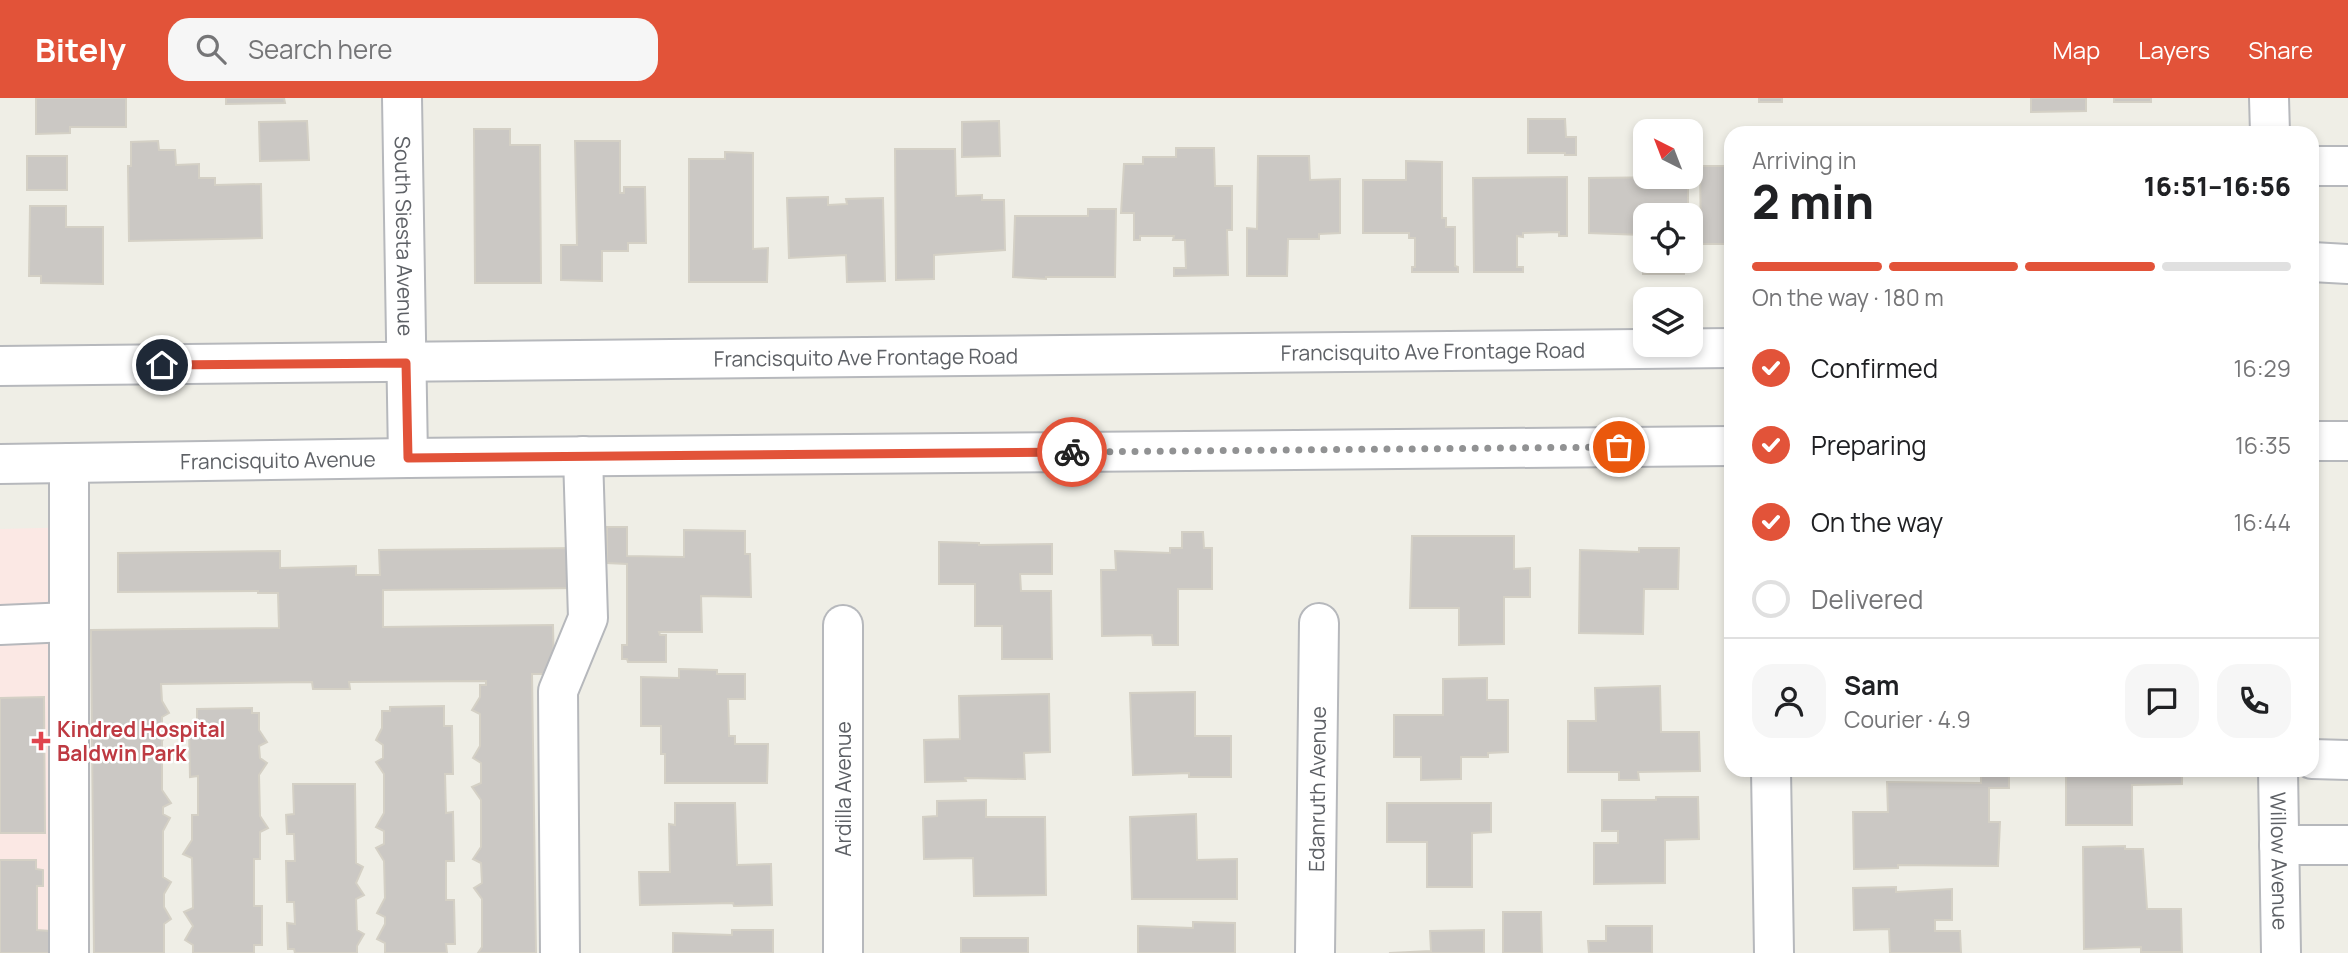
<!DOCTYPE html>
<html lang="en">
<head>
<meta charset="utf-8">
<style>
  body { margin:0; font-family:Manrope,sans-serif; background:#f6f6f6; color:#202124; height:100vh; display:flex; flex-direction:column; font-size:26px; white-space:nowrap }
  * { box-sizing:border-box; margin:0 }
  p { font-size:23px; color:#757577 }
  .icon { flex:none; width:38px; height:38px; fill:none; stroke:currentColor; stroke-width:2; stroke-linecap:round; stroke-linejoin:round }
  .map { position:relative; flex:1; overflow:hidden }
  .side { position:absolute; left:1724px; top:28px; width:595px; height:651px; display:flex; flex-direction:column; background:#fff; border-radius:21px; box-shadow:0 4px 10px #0003 }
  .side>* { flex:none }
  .needle { width:46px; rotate:318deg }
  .controls { position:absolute; left:1633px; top:21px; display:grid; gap:14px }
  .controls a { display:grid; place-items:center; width:70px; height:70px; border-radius:14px; background:#fff; box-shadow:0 4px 10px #0003; font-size:35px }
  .pin { position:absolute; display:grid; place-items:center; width:60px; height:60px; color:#fff; margin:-30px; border:4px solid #fff; border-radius:50%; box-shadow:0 2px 7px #0007 }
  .courier { position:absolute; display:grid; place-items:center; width:70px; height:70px; margin:-35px; border:5px solid #e25339; border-radius:50%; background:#fff; color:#222; box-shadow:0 2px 9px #0007 }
  .overview em { font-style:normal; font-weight:800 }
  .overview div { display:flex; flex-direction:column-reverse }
  .overview { display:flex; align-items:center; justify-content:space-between; height:119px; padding:0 28px }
  h1 { font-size:46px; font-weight:800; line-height:52px }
  .bar { display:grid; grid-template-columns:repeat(4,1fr); gap:10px 7px; align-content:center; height:84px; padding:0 28px }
  .bar i { height:9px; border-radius:5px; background:#e0e0e0 }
  .bar .selected { background:#e25339 }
  .bar p { grid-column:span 4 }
  .line { display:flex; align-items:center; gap:18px; padding:0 28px; border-top:2px solid #e0e0e0 }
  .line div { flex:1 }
  .round { display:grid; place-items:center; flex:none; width:74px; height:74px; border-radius:21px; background:#f6f6f6 }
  ol { padding:0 28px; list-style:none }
  li { display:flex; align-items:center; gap:21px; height:77px }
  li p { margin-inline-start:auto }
  li .icon { padding:7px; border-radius:50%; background:#e25339; color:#fff; stroke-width:4 }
  li:last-child { color:#757577 }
  li i { width:38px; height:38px; border:4px solid #e0e0e0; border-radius:50% }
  header { display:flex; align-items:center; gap:42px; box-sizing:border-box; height:98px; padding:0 35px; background:#e25339; color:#fff }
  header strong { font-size:33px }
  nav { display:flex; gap:38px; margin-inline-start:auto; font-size:24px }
  .search { width:490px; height:63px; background:#f6f6f6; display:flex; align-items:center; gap:18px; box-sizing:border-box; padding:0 24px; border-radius:21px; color:#757577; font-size:26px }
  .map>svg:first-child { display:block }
  .medical { fill:#fbe8e4 }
  .building { fill:#cbc8c4; stroke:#d4d0c5; stroke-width:2 }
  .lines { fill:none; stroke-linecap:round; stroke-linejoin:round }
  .minor-casing { stroke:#b6b8bc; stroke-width:42 }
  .minor { stroke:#fff; stroke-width:38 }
  .done { stroke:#919293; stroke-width:7; stroke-dasharray:0 12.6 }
  .route { stroke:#e25339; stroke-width:9 }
  .health-dot { fill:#e0444e; stroke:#fff; stroke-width:2.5 }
  .labels { text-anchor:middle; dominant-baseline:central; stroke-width:5; stroke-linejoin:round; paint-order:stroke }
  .street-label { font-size:21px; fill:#5e6166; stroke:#fff }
  .health-label { font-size:21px; font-weight:bold; fill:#be3a42; stroke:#fff; text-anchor:start }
</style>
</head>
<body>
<header>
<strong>Bitely</strong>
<div class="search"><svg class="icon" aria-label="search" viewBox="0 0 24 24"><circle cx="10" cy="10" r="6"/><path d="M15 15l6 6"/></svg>Search here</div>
<nav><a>Map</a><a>Layers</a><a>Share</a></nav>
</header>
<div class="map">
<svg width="2348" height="855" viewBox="0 0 2348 855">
  <rect width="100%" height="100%" fill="#efeee6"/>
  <path class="medical" d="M81 429 83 855H0V431Z"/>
  <path class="building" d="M36 0H126V29H70V35L36 36Z
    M226 0H284L285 5 226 6Z
    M1759 0H1782V4H1759Z
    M2031 0H2086V13L2031 14Z
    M2114 0H2151V4H2114Z
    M1528 21H1565L1566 39H1576V57H1565V55H1528Z
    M307 23 309 62 260 63 259 24Z
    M999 23 1000 58 962 59V24Z
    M474 31H510V47H540L541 185H475Z
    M158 43 159 52H175L176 67 199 66V80H215V87L261 86 262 140 129 143 128 68H131V44Z
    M575 43H620V95H624V89H645L646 145H628V153H602V183L561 182V147H577Z
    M1176 50H1214L1215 88H1232V132H1227L1228 177 1174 178V170H1186L1185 142H1173L1174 138H1140V142H1134V115H1121L1124 66H1143V59H1176Z
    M895 51H955L956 98 982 97V102H1004L1005 152 934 157V181L896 182Z
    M725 54 753 55V151L768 150 767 184H689V61H725Z
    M27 58H67V92H27Z
    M1258 58H1309L1310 82 1340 81V135L1319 136V141H1288L1287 178H1247V130L1257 131Z
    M1406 63 1442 64V120H1446V129H1455V168L1458 169V174H1412V169H1415V140H1409V135H1363V82H1406Z
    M1700 68H1731V146H1701Z
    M1567 79V138H1559V134L1523 135V139L1517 138V169H1523V174H1474L1473 80Z
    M1673 79V83H1688V117H1645V163H1684V176H1643V137L1589 135V80Z
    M828 99V107L847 106 846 101 883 100 885 183 847 184 846 157 789 160 787 100Z
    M30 108H66V129H103V186L41 185V178H29Z
    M1088 111H1116L1115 179H1046V181L1013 179 1015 118H1088Z
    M607 429H627V458L684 459V432L745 433V456H750L751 499 701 498 702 534H659L660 537H666V564H628L627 561H622V547H627V466L607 465Z
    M1182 434H1203L1204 450H1212V491H1178V547H1153L1152 537 1102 538 1101 472H1116L1115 453 1170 455V450H1182Z
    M1412 438H1514V471L1530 470V499H1504V546L1459 547V510H1410Z
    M939 444 979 445V447L1052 446V476H1020L1021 493H1051L1052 561H1002V528H975V486H939Z
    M577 450V490L383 492V529L553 527 554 576H532L536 855H478L482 849V801L474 790 482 785 481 765 473 761 481 749V702L472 689 481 685V665L473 660 480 648V616L472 612 480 599V587H486V583L349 584 350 591H313L312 584 161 586 162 603 169 615 162 619V627L169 631 162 643V692L171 705 163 709V716L170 720 163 733V779L171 784 164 796V809L171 821 164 826V855H94L91 532 279 530 278 495H258V493L118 494V455L280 453V470L356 468V477H380L379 452Z
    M1639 450H1679L1678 491H1644L1643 536 1579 535 1580 452 1639 454Z
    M679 571 717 572V576H745V601H728L729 638H735V646H768L767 685H665V656H661V628H641V579L679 580Z
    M1487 580V602H1508V654L1488 655V659H1461V681L1421 682V659H1394V617H1443V581Z
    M1660 588 1661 634H1699L1700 673 1638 674 1639 682H1619V674H1568V623H1596L1595 590Z
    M1195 594V638H1231V679H1189V675L1133 677 1130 595Z
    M1049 596 1050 654 1024 655 1025 681 965 680 966 683 925 684 924 642 960 641 959 598Z
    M44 599 45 735H0V600Z
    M444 608V628H452L453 676H445L446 715 453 714 454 763H446V802H454L455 846H446L447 855H385V845L377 841 385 826V819L377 815 385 800 384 763 376 750 384 746V733L376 729 384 715V676L376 664 383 660V647L376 642 382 630V613H390V609Z
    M252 610V615H259V632L267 644 259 648 260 660 267 665 259 677 260 718 268 730 260 734V761H254V808H262V847H254V855H193V847L185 842 193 828 184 814 193 810 192 760 183 756 192 742V717H198V678L190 679 189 631H197V611Z
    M1981 672H2009V690H1989V724H2000L1998 768 1898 767V770L1854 771 1853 714H1888L1887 684 1981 685Z
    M2066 672H2182V686L2132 687V727H2066Z
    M293 686H355L356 765 363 769 356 785 364 797 356 801 357 832 364 836 357 848V855H295L294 851H288L287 825 295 826 294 804H287L286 763H295L294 736H287L286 717 294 716Z
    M1656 699H1698L1699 741 1665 742V785L1594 786V745H1618V733H1602V702H1656Z
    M986 702V719H1045L1046 797 974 798 973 760 924 761 923 719 937 718V703Z
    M675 705H735L737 767 771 766 772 807 734 808 733 805 640 807 639 774H670L669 726 675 727Z
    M1387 705H1491V734L1472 735V789H1427V744H1387Z
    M1196 716 1197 762 1237 761V801H1132L1130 719Z
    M2125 748V751H2143L2147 811H2181L2182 854H2141V849L2084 851 2083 749Z
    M0 762H36V771L43 772V788H37V832L50 833 51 855H0Z
    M1896 789V794L1952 791V822H1935V833H1960L1961 855H1890L1889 831 1854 832 1853 790Z
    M1503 814H1541L1542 855H1503Z
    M1193 824 1235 825V855H1138V828L1193 830Z
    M1606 828H1652V855H1589L1588 843H1606Z
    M732 832H773V855H673V835L732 837Z
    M1484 832V855H1389L1431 853 1430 833Z
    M961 840H1028V855H961Z"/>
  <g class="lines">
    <defs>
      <g id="minor">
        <path id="s1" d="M402 0 408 360"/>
        <path d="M2269 0 2270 35"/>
        <path d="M2312 68H2348"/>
        <path d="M2312 164 2348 166"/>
        <path id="s2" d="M0 268 1731 250"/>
        <path d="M2312 343H2348"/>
        <path d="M69 365V855"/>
        <path id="s3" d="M0 366 408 360 1731 348"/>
        <path d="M0 527 69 524"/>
        <path d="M2312 661 2348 662"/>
        <path d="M1771 672 1774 855"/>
        <path id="s4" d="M2278 672 2281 855"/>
        <path d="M2279 747H2348"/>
        <path d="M560 855 558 593 588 520 583 358"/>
        <path d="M843 855V527"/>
        <path id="s5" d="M1315 855 1319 525"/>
      </g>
    </defs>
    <use href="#minor" class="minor-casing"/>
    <use href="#minor" class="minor"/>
  </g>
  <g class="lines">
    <path class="done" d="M1072 354 1619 349"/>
    <path class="route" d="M162 267 406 265 408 360 1072 354"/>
  </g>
  <path class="health-dot" d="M37.5 632.5h7v7h7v7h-7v7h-7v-7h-7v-7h7z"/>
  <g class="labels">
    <g class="street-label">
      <text stroke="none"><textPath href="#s1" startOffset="138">South Siesta Avenue</textPath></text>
      <text stroke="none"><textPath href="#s2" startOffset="1433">Francisquito Ave Frontage Road</textPath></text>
      <text stroke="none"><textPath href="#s2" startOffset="866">Francisquito Ave Frontage Road</textPath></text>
      <text stroke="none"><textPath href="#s3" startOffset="278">Francisquito Avenue</textPath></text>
      <text stroke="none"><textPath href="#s5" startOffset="164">Edanruth Avenue</textPath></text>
      <text transform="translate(843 691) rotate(-90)">Ardilla Avenue</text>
      <text stroke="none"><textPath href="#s4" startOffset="91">Willow Avenue</textPath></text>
    </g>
    <g class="health-label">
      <text x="57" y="631">Kindred Hospital<tspan x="57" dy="24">Baldwin Park</tspan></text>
    </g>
  </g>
</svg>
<div class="controls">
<a><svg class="needle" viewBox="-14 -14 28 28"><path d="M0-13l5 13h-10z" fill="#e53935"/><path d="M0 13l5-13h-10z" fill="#757577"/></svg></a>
<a><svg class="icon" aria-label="locate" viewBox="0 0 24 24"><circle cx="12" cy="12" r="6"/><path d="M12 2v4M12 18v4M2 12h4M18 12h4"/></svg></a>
<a><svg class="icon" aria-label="layers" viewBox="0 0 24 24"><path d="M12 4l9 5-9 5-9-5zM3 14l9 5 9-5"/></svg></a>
</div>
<div class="pin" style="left:1619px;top:349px;background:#ea580c"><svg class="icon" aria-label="bag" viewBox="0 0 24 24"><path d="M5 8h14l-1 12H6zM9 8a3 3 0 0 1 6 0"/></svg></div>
<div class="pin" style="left:162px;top:267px;background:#1f2937"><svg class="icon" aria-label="home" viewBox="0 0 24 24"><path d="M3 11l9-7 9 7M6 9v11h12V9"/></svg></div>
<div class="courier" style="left:1072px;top:354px"><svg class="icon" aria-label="bike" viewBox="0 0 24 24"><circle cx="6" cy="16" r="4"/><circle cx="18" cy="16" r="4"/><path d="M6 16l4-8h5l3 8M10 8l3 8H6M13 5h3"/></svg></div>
<section class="side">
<div class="overview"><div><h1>2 min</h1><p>Arriving in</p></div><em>16:51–16:56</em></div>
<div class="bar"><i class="selected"></i><i class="selected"></i><i class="selected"></i><i></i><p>On the way · 180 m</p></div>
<ol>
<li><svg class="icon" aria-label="check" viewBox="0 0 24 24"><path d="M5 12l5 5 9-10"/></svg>Confirmed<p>16:29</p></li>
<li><svg class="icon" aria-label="check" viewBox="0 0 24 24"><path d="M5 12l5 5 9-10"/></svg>Preparing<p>16:35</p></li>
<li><svg class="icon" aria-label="check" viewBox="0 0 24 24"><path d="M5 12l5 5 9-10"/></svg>On the way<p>16:44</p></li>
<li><i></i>Delivered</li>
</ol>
<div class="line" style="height:126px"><a class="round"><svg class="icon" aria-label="person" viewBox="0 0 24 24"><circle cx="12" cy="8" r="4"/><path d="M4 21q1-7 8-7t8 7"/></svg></a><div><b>Sam</b><p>Courier · 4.9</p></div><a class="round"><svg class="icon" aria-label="chat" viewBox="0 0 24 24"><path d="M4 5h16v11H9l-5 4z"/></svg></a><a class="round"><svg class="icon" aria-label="phone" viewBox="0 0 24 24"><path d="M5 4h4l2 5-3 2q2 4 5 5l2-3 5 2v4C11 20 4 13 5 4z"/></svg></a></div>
</section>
</div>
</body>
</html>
